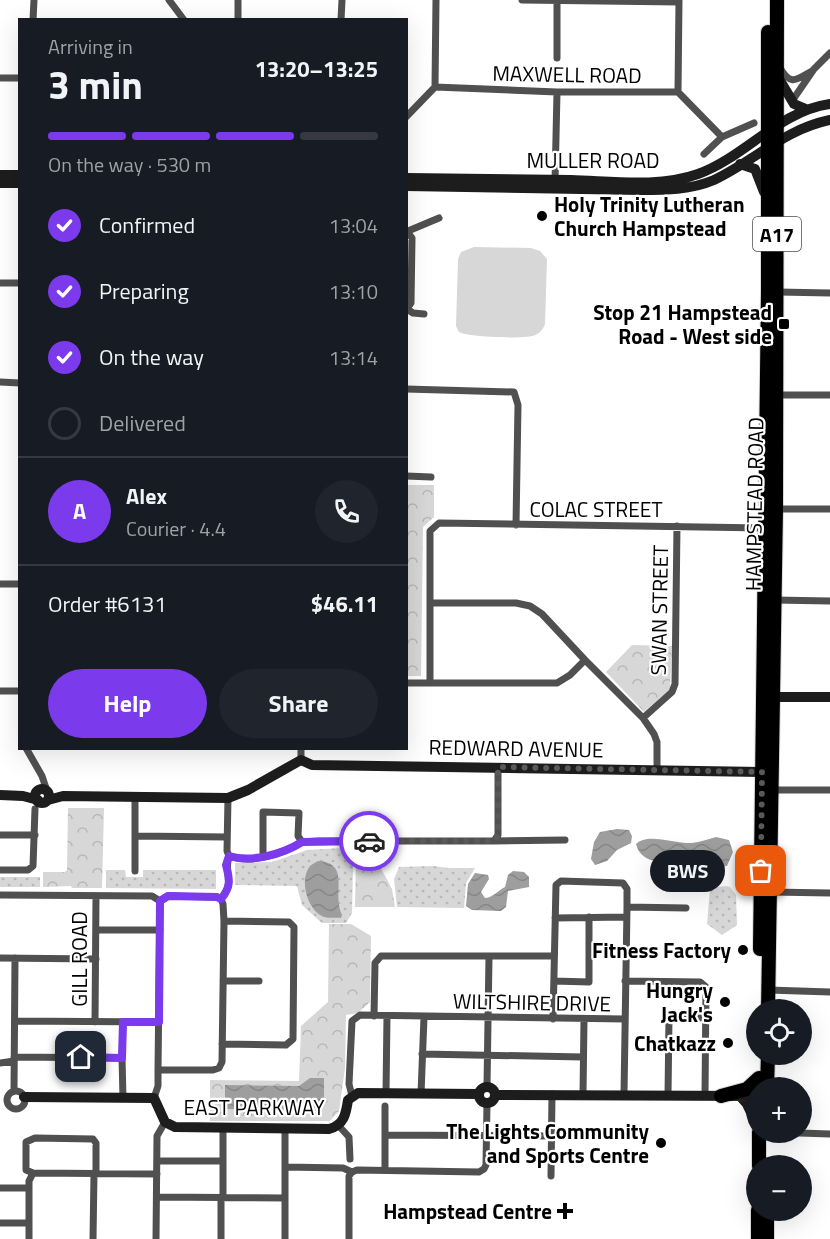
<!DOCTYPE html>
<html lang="en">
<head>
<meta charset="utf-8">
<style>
  body { margin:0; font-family:"Titillium Web",sans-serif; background:#20242c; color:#f1f3f6; height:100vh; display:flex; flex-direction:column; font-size:22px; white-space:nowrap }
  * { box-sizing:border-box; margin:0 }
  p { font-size:20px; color:#9ea1a6 }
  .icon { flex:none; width:33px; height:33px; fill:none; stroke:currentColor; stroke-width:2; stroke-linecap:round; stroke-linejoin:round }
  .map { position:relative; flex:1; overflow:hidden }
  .panel { position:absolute; left:18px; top:18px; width:390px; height:732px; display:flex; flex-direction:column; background:#171b24; border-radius:0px; box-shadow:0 6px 24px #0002 }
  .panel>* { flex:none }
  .buttons { position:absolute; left:746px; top:999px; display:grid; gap:12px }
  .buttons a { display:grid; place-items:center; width:66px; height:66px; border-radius:50%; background:#171b24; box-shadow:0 6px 24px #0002; font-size:30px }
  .pin { position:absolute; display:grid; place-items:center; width:51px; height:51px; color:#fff; margin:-26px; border-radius:12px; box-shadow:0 3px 9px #0006 }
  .courier { position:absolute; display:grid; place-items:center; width:60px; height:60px; margin:-30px; border:4px solid #7c3aed; border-radius:50%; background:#fff; color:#222; box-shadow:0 2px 8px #0007 }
  .bubble { position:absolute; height:42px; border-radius:21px; background:#171b24; box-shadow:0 6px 24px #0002; font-size:20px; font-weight:700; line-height:42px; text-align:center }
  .summary em { font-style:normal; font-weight:700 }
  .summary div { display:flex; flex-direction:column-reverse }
  .summary { display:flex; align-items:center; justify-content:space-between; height:102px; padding:0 30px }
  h1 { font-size:39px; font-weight:700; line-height:45px }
  .bar { display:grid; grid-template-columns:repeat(4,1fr); gap:9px 6px; align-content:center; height:72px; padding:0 30px }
  .bar i { height:8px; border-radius:4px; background:#363941 }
  .bar .active { background:#7c3aed }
  .bar p { grid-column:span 4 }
  .line { display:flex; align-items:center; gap:15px; padding:0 30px; border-top:2px solid #363941 }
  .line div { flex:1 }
  .round { display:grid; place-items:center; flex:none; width:63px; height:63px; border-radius:32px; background:#20242c }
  ol { padding:0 30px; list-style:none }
  li { display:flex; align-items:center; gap:18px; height:66px }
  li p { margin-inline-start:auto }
  li .icon { padding:6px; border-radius:50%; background:#7c3aed; color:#fff; stroke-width:4 }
  li:last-child { color:#9ea1a6 }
  li i { width:33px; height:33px; border:3px solid #363941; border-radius:50% }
  .cta { display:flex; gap:12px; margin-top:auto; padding:12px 30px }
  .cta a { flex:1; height:69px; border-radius:36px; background:#7c3aed; color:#fff; font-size:24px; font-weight:700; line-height:69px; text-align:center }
  .cta a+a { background:#20242c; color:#f1f3f6 }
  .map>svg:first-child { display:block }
  .grass { fill:url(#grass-dots) }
  .park { fill:url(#park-crowns) }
  .pitch { fill:#d7d7d7 }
  .water { fill:url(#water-waves) }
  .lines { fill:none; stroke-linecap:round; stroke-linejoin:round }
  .highway-casing { stroke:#dbdbdb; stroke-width:16 }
  .street { stroke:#505050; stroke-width:7 }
  .secondary { stroke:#1d1d1d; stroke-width:10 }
  .highway { stroke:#000; stroke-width:14 }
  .done { stroke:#595959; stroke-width:6; stroke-dasharray:0 10.8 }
  .route { stroke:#7c3aed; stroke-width:8 }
  .poi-dot { fill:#000; stroke:#fff; stroke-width:2 }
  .labels { text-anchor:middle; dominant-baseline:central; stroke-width:4.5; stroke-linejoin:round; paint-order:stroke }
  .shield { fill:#fff; stroke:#4c4c4c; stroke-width:1.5 }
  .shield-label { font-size:20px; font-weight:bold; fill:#000 }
  .street-label { font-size:21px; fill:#000; stroke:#fff }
  .poi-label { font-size:21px; font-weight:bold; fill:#000; stroke:#fff; text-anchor:end }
</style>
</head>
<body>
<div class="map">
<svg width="830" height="1239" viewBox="0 0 830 1239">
  <defs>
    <pattern id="grass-dots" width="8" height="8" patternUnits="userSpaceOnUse" patternTransform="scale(1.5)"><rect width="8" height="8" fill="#d7d7d7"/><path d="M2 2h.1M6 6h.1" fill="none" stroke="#b7b7b7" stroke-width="1.8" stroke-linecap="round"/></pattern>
    <pattern id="park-crowns" width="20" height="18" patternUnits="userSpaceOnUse" patternTransform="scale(1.5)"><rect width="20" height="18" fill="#d7d7d7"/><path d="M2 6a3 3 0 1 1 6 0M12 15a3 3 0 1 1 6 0" fill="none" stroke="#b7b7b7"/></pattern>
    <pattern id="water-waves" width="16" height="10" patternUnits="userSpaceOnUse" patternTransform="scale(1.5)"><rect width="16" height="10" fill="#9e9e9e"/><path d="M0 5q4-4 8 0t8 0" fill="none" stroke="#868686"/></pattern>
  </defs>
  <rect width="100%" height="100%" fill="#fff"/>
  <path class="grass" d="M343 848 350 855 353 865 352 913 346 923H322L302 905 297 886 235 885V863L272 862 307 850Z
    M433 866 449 868H475L466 883 464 908 397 907 394 879 399 867Z
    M106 870H125L126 877H143V870H216V889L106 888Z
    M0 877H40V887H0Z
    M726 886 730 887 736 895 737 925 722 935 707 924 710 888Z"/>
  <path class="park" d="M407 485H434V517L423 527 421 676H407Z
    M632 645 672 646 670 689 644 712 606 672Z
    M68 808H104L102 888H72L71 886 43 887V872H65L67 870Z
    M356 859H376L392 889 395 907H355Z
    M329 924H351L371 936 370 1002 358 1013 346 1015 345 1068 339 1111 330 1121H210V1080L299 1081 301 1026 328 1002Z"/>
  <path class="pitch" d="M474 247 531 248 540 251 547 259 545 324C543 330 538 335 532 336 520 339 468 337 459 332L456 326 458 259 461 252Z"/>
  <path class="water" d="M617 829 629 830 632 836 631 843 617 850 607 861 595 865 591 859 594 842 600 832Z
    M716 837 729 840 733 852 727 866C712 868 700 865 685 863 669 862 641 866 636 844 647 832 676 844 692 843 700 842 708 839 716 837Z
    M318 861C352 863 331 894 342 915L341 918C335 917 327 919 322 916 307 909 299 879 310 866 312 864 315 863 318 861Z
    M513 871 524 872 529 877V887L508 891 506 907 501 911 472 910 466 906 468 884 475 873 488 875 489 879 481 892 485 898C492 898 499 890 505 887L508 875Z
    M310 1078H324V1101L312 1110 225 1109V1085L299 1086Z"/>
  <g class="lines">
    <defs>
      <path id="highway" d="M760 949 768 291V32
        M768 1010 776 509 777 0
        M767 1088 768 1054
        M721 1096 747 1089 759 1078
        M759 1166V1132
        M758 1239V1210
        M767 1239V1210"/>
    </defs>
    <use href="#highway" class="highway-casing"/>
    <path class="street" d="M169 0 184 20
      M522 0 679 2
      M557 0V58
      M33 20 34 0
      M238 20V0
      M341 20 342 0
      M780 68C791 87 797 79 812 71
      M0 78H20
      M435 87 436 0
      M678 92 679 0
      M792 101 814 69 830 53
      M406 117 435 87 557 92H678L722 137
      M704 154 722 137 754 123
      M555 182 557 92
      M406 230 412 238 411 303 406 310
      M408 231 439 218
      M0 283H20
      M778 292 830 293
      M407 309 413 313 424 314
      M0 382 20 383
      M406 389 514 392 518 405 516 525
      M777 395H830
      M406 476 431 477
      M776 509H830
      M0 584H20
      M774 600 830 601
      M431 603H516L530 606 542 614 585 660 643 718 654 734 657 742V770
      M406 683H557L570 675 585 660
      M430 683V531L439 523 765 528
      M0 691H20
      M643 718 672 692 675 684 677 526
      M26 748 42 776 47 791
      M301 760V748
      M773 790H830
      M0 835H35
      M135 836 227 837
      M494 841 565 840
      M229 856C251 864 283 854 302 842
      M263 857V812L299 813 298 836 302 842 318 841H494L498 835V767
      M0 870H28L33 866 35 809
      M135 871V796
      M771 892 830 893
      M0 895 152 896 160 901
      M221 899C236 881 223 874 229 856L227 851 228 798
      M160 901 168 896 217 897 221 899
      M627 907 686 908
      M555 918 626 917
      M96 930H160
      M0 958 96 959
      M223 981H259
      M554 981 589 982V917
      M625 981 700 982 706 987 705 1095
      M768 990 830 992
      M374 1016 375 963 381 956H554
      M553 1019 556 885 561 881 623 883 627 889V907L624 1094
      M15 1021 159 1022
      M95 1022 96 896
      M222 1044 286 1045 293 1039 294 927 289 922 224 921
      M422 1054 583 1057
      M14 1057 122 1058 123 1022
      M122 1058 123 1098
      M0 1063 14 1061
      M158 1070H213L219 1068 222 1062 224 921 223 904 221 899
      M487 1086 489 957
      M14 1091 15 958
      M7 1100a9 9 0 1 1 18 0a9 9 0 1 1-18 0Z
      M386 1093 387 1016
      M421 1094 424 1017
      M583 1094 584 1020
      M668 1095 669 1017 707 1018
      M352 1096 349 1084 352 1021 360 1015 625 1019
      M154 1098 158 1086V1070L160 901
      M338 1125 349 1137 350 1159
      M769 1132 830 1134
      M385 1135 551 1136
      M157 1161H223
      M285 1167 343 1168 352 1172
      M385 1170V1106
      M96 1174V1143L93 1139 35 1138 26 1142V1170L33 1173 157 1174
      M551 1176 552 1094
      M0 1188H29
      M157 1197 285 1198
      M223 1198V1127
      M0 1223H29
      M29 1239V1181L33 1173
      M93 1239 94 1174
      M156 1239 157 1136 165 1122
      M221 1239V1198
      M285 1239V1128
      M349 1239V1176L352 1172 357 1170 479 1172 484 1169 486 1165 487 1103"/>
    <path class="secondary" d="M778 77 794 104 806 109
      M740 164 755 169 764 192
      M0 175H20
      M406 178C461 179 516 179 571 180 611 181 659 188 698 174 745 157 779 111 830 104
      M0 183H20
      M406 186 640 190C665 190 691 190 714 180 756 160 783 130 830 120
      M774 697H830
      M35 796a7 7 0 1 1 14 0a7 7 0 1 1-14 0Z
      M0 795 23 796 38 800
      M48 800 63 796 228 798 248 790 301 760 312 765 762 772
      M479 1095a8 8 0 1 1 16 0a8 8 0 1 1-16 0Z
      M496 1095 756 1096
      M740 1096 747 1104 756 1123
      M24 1097 154 1098 165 1122 175 1127 329 1129C344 1125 346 1114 348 1100L358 1093 479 1094"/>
    <use href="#highway" class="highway"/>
  </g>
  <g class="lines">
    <path class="done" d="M369 841H494L498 835V767L762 772 761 871"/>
    <path class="route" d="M81 1057 122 1058 123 1022H159L160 901 168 896 217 897 221 899C231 887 230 880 226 865L229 856C251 863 283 854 302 842L369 841"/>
  </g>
  <g class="poi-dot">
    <circle cx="542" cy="216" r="6"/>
    <rect x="778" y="318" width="12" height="12" rx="3"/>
    <circle cx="743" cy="950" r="6"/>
    <circle cx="725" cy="1002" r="6"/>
    <circle cx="728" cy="1043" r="6"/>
    <circle cx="661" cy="1143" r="6"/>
    <path d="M562 1202h6v6h6v6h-6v6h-6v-6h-6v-6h6z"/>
  </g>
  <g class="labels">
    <rect class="shield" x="753" y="217" width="48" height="34" rx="4.5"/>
    <g class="shield-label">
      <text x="777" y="234">A17</text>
    </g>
    <g class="street-label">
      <text transform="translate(567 74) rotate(1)">MAXWELL ROAD</text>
      <text x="593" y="160">MULLER ROAD</text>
      <text transform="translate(754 504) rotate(-89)">HAMPSTEAD ROAD</text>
      <text x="596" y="509">COLAC STREET</text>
      <text transform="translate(659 610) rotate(-89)">SWAN STREET</text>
      <text transform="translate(516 748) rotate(1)">REDWARD AVENUE</text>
      <text transform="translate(79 959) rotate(-90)">GILL ROAD</text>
      <text transform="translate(532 1002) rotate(1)">WILTSHIRE DRIVE</text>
      <text x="254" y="1107">EAST PARKWAY</text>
    </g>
    <g class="poi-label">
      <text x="554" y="204" text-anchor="start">Holy Trinity Lutheran<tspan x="554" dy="24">Church Hampstead</tspan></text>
      <text x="772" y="312">Stop 21 Hampstead<tspan x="772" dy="24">Road - West side</tspan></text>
      <text x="731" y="950">Fitness Factory</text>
      <text x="713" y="990">Hungry<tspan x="713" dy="24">Jack's</tspan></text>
      <text x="716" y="1043">Chatkazz</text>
      <text x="649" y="1131">The Lights Community<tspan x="649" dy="24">and Sports Centre</tspan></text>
      <text x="552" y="1211">Hampstead Centre</text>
    </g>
  </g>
</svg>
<div class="buttons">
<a><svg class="icon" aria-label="locate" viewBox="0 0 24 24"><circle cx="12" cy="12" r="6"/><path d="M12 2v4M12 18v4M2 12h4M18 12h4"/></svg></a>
<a>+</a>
<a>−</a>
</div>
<div class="pin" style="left:761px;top:871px;background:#ea580c"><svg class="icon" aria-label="bag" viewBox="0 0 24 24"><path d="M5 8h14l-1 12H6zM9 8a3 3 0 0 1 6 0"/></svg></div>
<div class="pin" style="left:81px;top:1057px;background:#1f2937"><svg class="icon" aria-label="home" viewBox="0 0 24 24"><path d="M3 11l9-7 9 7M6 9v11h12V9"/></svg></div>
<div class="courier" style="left:369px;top:841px"><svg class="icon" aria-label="car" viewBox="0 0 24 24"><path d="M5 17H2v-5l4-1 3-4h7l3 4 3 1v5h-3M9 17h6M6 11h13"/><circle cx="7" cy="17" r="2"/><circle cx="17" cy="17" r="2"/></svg></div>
<div class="bubble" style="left:650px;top:850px;width:75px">BWS</div>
<section class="panel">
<div class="summary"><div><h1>3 min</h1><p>Arriving in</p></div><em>13:20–13:25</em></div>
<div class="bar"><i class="active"></i><i class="active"></i><i class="active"></i><i></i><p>On the way · 530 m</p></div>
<ol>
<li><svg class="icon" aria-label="check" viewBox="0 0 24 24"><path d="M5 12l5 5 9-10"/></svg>Confirmed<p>13:04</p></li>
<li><svg class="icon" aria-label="check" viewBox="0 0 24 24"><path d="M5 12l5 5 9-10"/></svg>Preparing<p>13:10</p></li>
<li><svg class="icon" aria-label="check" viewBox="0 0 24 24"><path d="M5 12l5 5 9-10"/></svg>On the way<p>13:14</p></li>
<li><i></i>Delivered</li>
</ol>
<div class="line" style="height:108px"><b class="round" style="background:#7c3aed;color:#fff">A</b><div><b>Alex</b><p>Courier · 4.4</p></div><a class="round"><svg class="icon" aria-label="phone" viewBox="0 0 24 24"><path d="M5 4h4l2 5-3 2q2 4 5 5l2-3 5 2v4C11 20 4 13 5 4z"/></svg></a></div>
<div class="line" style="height:78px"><div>Order #6131</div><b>$46.11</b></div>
<div class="cta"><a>Help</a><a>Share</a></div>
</section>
</div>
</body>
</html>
